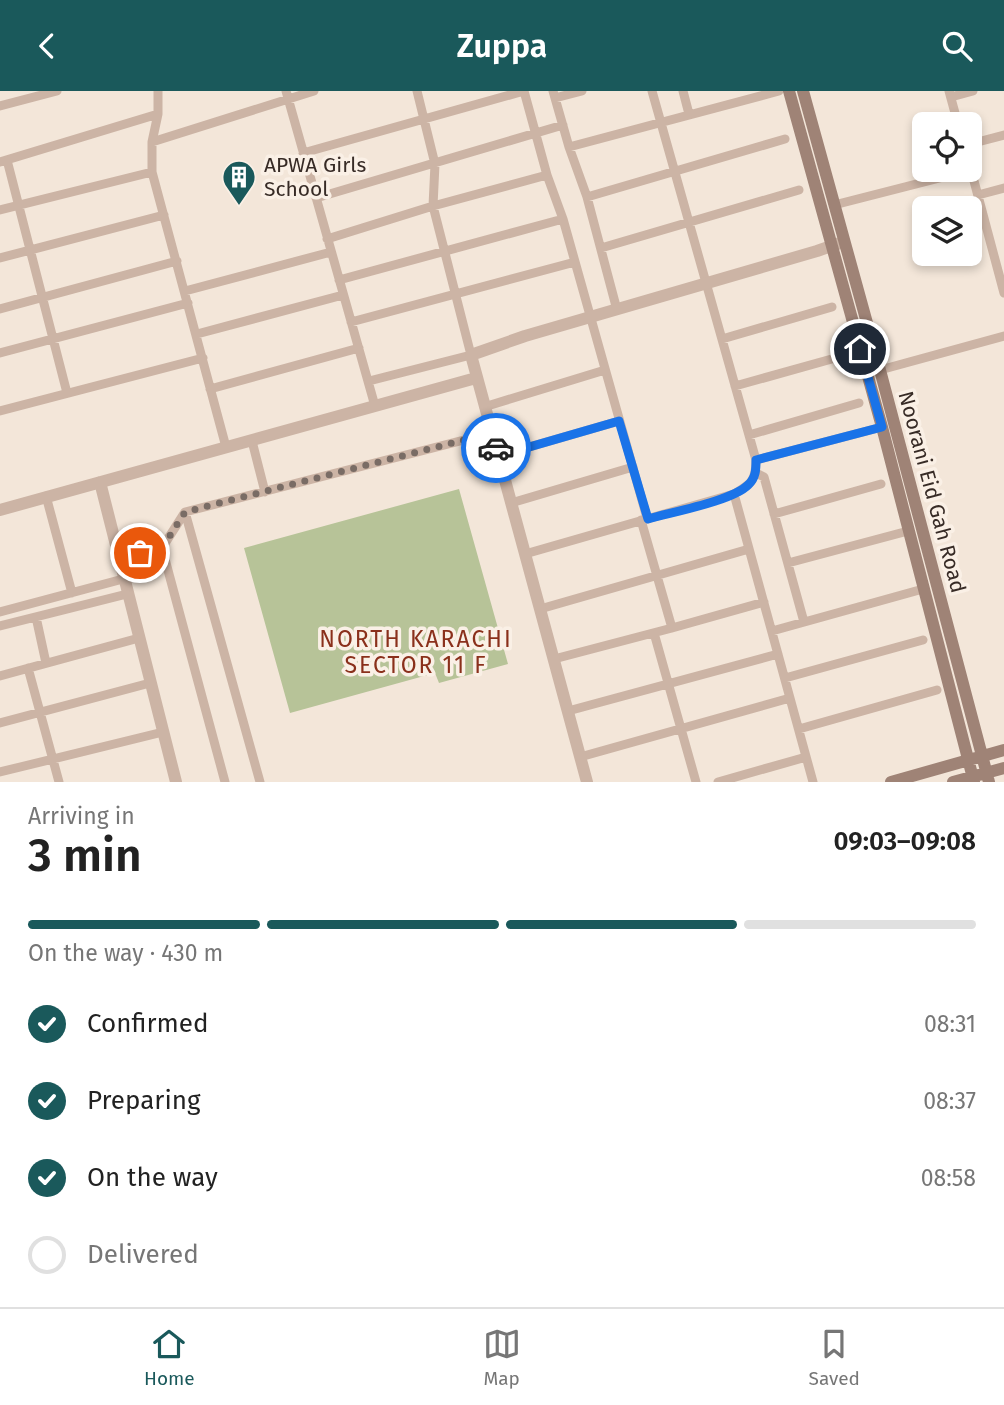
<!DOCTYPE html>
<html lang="en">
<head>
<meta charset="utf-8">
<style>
  body { margin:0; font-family:"Fira Sans",sans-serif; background:#f2f2f2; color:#222; height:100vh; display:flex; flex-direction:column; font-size:26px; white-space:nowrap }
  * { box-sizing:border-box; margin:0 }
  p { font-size:23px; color:#767676 }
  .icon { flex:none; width:38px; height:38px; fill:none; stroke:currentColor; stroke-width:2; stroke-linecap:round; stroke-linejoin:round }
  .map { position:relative; height:691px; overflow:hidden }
  .sheet { display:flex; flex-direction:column; background:#fff; flex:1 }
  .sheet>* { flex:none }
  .tools { position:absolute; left:912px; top:21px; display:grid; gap:14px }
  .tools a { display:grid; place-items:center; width:70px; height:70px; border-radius:10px; background:#fff; box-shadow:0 4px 10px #0003; font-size:35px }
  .pin { position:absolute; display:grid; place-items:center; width:60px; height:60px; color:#fff; margin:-30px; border:4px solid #fff; border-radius:50%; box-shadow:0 2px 7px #0007 }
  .courier { position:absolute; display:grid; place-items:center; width:70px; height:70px; margin:-35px; border:5px solid #1a73e8; border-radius:50%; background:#fff; color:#222; box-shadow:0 2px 9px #0007 }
  .head em { font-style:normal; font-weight:600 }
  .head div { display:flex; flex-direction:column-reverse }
  .head { display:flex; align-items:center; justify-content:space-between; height:119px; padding:0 28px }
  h1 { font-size:46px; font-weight:600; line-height:52px }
  .bar { display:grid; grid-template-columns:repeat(4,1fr); gap:10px 7px; align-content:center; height:84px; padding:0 28px }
  .bar i { height:9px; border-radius:5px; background:#e0e0e0 }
  .bar .current { background:#1a595b }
  .bar p { grid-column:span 4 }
  ol { padding:0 28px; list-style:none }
  li { display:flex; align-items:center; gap:21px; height:77px }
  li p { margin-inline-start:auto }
  li .icon { padding:7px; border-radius:50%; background:#1a595b; color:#fff; stroke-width:4 }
  li:last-child { color:#767676 }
  li i { width:38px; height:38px; border:4px solid #e0e0e0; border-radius:50% }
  header { display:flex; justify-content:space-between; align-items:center; height:91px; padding:0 28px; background:#1a595b; color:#fff; font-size:32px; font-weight:600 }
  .dock { display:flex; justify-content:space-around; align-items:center; height:98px; border-top:2px solid #e0e0e0; background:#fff; font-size:19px; color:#767676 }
  .dock a { display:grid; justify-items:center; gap:4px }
  .dock .current { color:#1a595b }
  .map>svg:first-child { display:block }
  .green { fill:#b7c398 }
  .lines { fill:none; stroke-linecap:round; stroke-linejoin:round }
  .minor { stroke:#ccb4a5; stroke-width:9 }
  .tertiary { stroke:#ccb4a5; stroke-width:12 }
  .secondary { stroke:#9f8376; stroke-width:12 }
  .done { stroke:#796c65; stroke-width:7; stroke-dasharray:0 12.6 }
  .route { stroke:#1a73e8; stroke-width:9 }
  .labels { text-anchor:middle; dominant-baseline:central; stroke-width:7; stroke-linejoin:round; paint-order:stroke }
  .poi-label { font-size:21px; fill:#372b26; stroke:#faf0e6; text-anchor:start }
  .street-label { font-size:21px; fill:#372b26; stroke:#faf0e6 }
  .neighbourhood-label { font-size:23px; letter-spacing:2px; fill:#8a301b; stroke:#faf0e6 }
</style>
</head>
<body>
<header><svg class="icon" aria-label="back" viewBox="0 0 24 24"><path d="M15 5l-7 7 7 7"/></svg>Zuppa<svg class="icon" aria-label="search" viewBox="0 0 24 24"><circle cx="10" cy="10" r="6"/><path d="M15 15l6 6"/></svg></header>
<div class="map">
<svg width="1004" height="691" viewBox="0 0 1004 691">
  <rect width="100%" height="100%" fill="#f3e6d9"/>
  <path class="green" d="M459 398 508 573 439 592 435 582 290 622 244 457Z"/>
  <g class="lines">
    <path class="minor" d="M158 0V23L152 51V81L226 356
      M286 0 375 315
      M553 0 569 56 587 106 617 219
      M652 0 756 369
      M683 0 689 23
      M949 0 958 33
      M951 6 973 0
      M555 7 582 0
      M0 15 57 0
      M152 51 314 0
      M970 53 1004 44
      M569 56 779 0
      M303 62 524 0 547 84 563 128 647 427
      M7 69 67 302
      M0 71 158 23
      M970 75 1004 202
      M978 104 1004 97
      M587 106 785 48
      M316 107 563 34
      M834 114 971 79
      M0 119 152 81
      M327 148 433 115 547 84
      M601 157 799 99
      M0 167 164 124
      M339 189 563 128
      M185 200 331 161
      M0 218 177 170
      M351 231 575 171
      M197 243 343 204
      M722 248 832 216
      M0 262 188 212
      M880 279 1004 245
      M369 290 471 264 433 115 435 73 417 0
      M735 295 846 264
      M210 298 359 257
      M484 316 605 279
      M0 320 203 267
      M749 344 859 312
      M252 350 265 401
      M498 365 619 330
      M756 382 764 386 804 531
      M734 403 813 691
      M46 405 72 502
      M511 412 633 376
      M185 421 260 691
      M774 423 881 393
      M525 463 734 403C751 393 756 390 756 369L882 336
      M118 468 162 457
      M788 472 908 440
      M540 518 749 458
      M0 521 123 488
      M36 526 46 572
      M0 535 127 503
      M672 537 764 511
      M772 540 923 498
      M654 542 696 691
      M554 568 672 537 641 429
      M28 577 59 691
      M0 585 139 547
      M785 587 923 549
      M568 620 778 563
      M0 632 150 592
      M799 638 937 599
      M580 666 790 607
      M0 681 163 641
      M225 691 162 457 185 421 491 342
      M718 691 806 666"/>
    <path class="tertiary" d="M100 391 176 691
      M0 419 476 287
      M587 691 471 264 525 245 817 160 843 151"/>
    <path class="secondary" d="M789 0 882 336 974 691
      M803 0 880 279 989 691
      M891 691 1004 659
      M953 691 1004 677"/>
  </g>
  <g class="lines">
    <path class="done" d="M140 462 162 457 185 421 491 342 496 357"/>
    <path class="route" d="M496 357 498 365 619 330 648 428C672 421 732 410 748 394 756 387 756 378 756 369L882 336 860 258"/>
  </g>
  <defs>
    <symbol id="building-pin" viewBox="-11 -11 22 30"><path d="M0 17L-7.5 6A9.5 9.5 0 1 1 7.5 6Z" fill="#1a595b" stroke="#faf0e6"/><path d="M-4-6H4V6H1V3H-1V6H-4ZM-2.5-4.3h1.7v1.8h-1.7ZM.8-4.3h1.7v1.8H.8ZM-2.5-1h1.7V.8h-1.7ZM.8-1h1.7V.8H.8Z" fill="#fff"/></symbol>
  </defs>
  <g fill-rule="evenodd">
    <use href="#building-pin" x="220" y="67" width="38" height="52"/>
  </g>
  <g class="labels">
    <g class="poi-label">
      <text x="264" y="74">APWA Girls<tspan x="264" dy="24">School</tspan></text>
    </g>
    <g class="street-label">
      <text transform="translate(932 401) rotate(75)">Noorani Eid Gah Road</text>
    </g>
    <g class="neighbourhood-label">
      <text x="416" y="548">NORTH KARACHI<tspan x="416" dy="26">SECTOR 11 F</tspan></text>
    </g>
  </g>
</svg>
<div class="tools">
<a><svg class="icon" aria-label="locate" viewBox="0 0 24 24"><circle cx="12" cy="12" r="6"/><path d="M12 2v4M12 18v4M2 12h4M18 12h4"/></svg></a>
<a><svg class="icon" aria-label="layers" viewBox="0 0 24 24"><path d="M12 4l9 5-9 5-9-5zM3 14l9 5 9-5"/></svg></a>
</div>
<div class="pin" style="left:140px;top:462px;background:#ea580c"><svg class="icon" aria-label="bag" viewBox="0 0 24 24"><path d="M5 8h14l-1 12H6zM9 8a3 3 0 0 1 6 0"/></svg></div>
<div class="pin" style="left:860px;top:258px;background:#1f2937"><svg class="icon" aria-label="home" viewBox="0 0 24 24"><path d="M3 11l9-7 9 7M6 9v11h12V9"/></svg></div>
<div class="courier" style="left:496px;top:357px"><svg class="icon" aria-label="car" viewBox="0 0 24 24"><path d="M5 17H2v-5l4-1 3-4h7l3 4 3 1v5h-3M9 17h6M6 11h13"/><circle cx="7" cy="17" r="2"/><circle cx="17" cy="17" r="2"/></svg></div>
</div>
<section class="sheet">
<div class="head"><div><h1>3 min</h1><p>Arriving in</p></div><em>09:03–09:08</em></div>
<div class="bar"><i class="current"></i><i class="current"></i><i class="current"></i><i></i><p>On the way · 430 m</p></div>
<ol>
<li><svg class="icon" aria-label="check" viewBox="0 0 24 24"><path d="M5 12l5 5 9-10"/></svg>Confirmed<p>08:31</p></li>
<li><svg class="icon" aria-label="check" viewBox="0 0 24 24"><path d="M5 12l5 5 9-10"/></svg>Preparing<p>08:37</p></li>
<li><svg class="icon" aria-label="check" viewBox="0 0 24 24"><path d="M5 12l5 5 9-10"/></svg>On the way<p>08:58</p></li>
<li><i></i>Delivered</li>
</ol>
</section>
<nav class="dock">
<a class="current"><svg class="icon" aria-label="home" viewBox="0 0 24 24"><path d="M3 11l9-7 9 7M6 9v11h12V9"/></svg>Home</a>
<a><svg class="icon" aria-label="map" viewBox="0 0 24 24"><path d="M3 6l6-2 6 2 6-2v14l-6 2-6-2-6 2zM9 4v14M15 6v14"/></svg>Map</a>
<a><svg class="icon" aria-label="saved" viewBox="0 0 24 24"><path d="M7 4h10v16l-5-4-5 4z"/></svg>Saved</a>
</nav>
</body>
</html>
